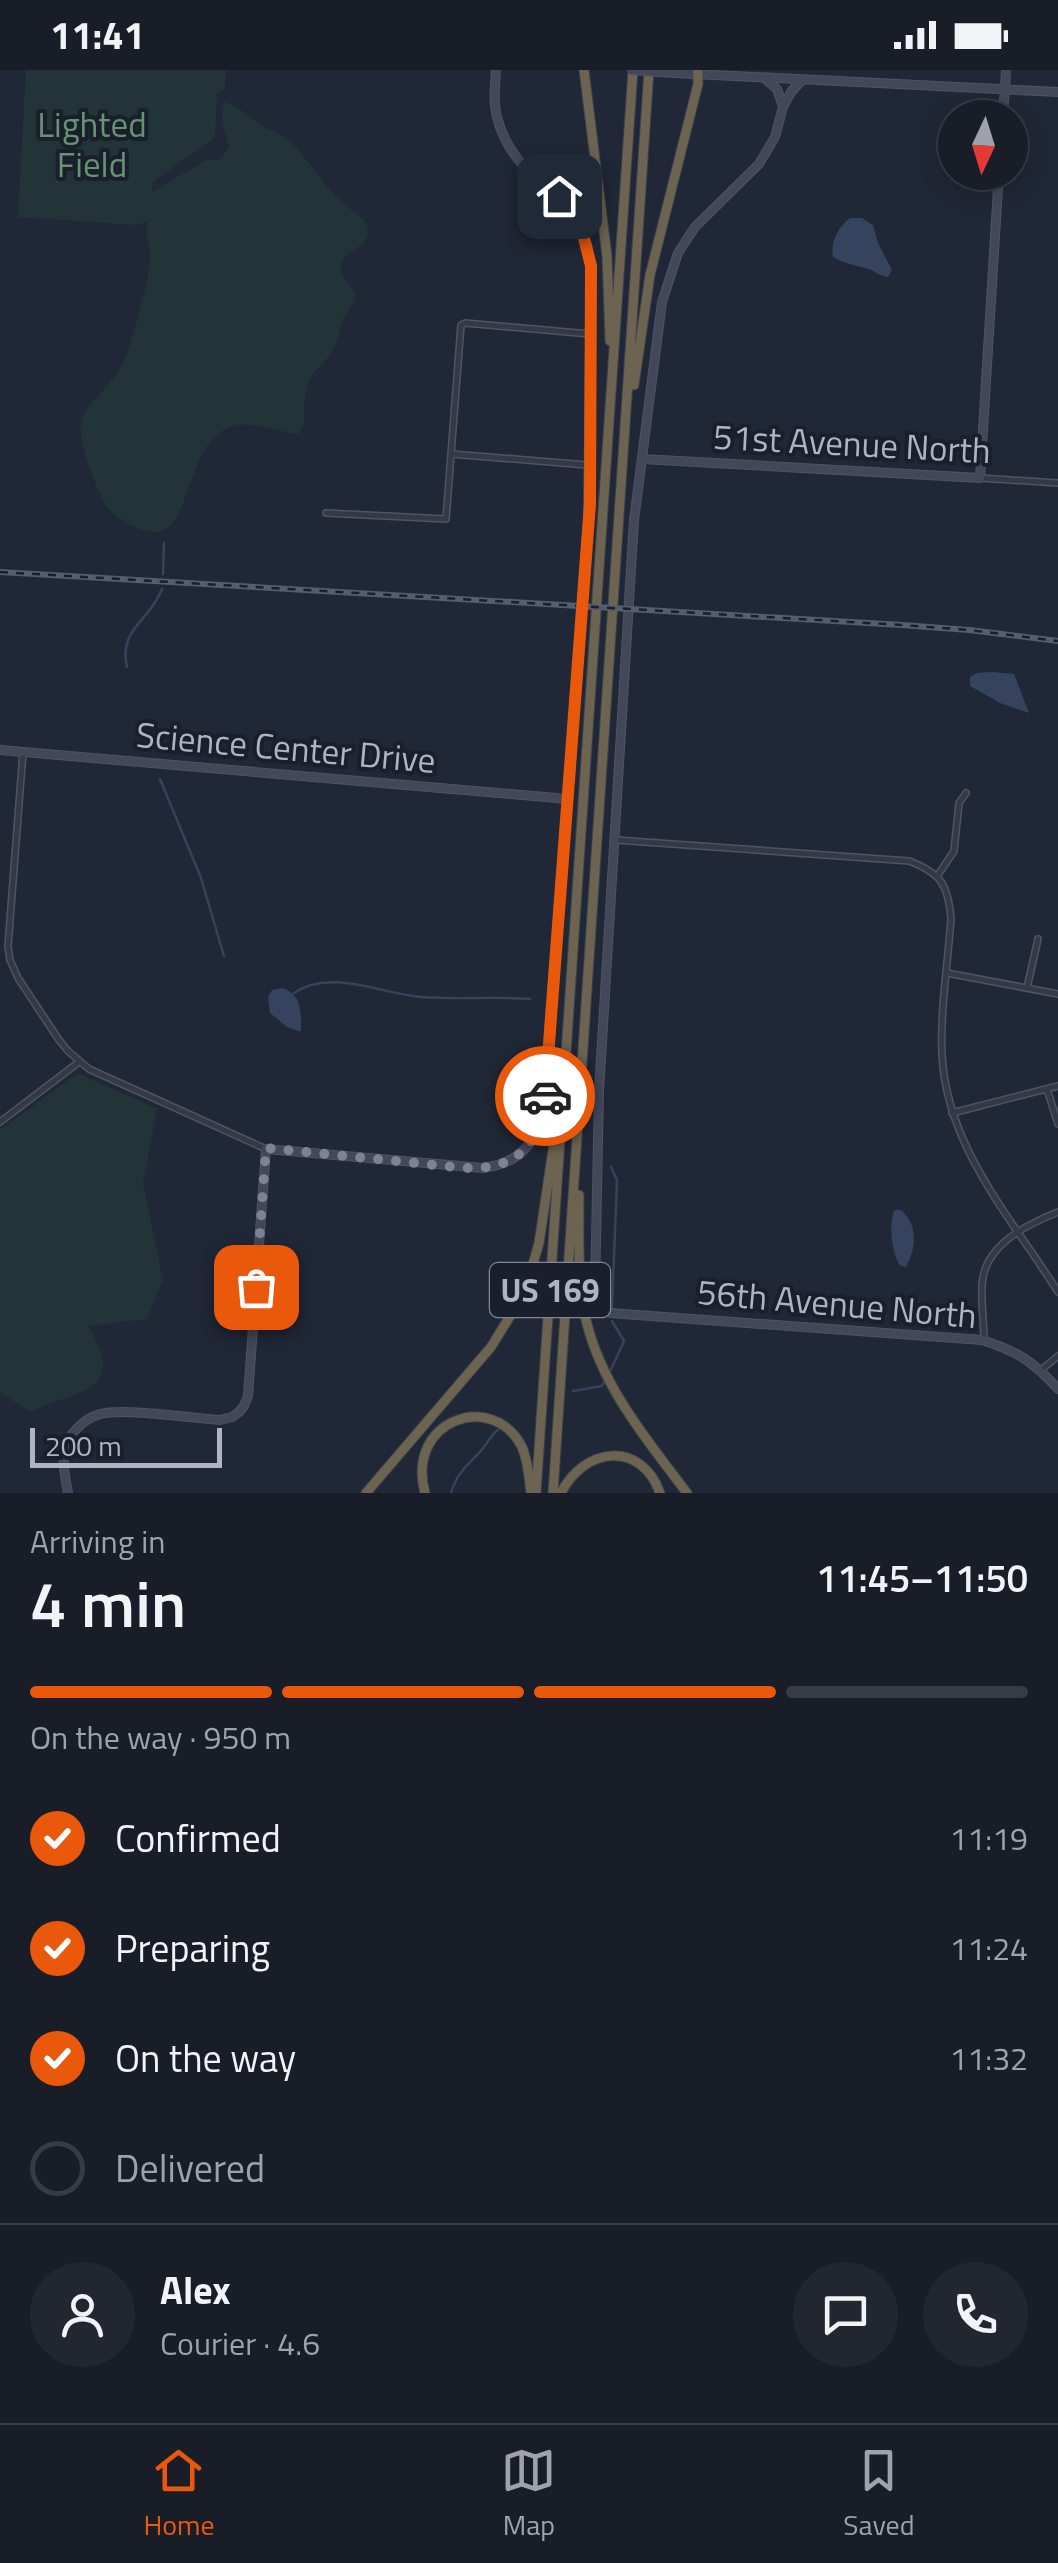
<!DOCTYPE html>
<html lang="en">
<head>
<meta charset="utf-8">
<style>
  body { margin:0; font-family:"Titillium Web",sans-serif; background:#212630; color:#f1f3f6; height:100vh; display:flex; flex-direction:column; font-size:38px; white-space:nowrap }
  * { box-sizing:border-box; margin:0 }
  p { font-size:32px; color:#9fa2a8 }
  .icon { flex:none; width:55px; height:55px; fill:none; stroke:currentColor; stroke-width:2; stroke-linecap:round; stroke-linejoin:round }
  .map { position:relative; height:1423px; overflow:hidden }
  .side { display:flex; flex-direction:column; background:#181d28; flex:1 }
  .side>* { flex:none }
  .needle { width:65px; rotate:184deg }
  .buttons { position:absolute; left:938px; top:30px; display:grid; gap:20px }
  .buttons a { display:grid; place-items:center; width:90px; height:90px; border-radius:50%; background:#181d28; box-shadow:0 5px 25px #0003,0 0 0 2px #363b45; font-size:50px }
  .scale { position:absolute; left:30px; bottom:25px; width:192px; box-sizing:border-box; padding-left:10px; border:5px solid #aeb4c3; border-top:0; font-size:28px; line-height:35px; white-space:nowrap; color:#aeb4c3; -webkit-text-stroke:8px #191f2b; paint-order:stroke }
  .pin { position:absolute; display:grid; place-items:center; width:85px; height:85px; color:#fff; margin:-42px; border-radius:20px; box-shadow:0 5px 15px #0006 }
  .courier { position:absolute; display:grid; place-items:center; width:100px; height:100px; margin:-50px; border:8px solid #ea580c; border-radius:50%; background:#fff; color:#222; box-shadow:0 2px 12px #0007 }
  .headline em { font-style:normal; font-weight:600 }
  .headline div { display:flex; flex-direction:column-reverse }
  .headline { display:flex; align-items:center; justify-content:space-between; height:170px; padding:0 30px }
  h1 { font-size:65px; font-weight:600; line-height:75px }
  .bar { display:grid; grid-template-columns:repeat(4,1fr); gap:15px 10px; align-content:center; height:120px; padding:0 30px }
  .bar i { height:12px; border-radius:8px; background:#363b45 }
  .bar .on { background:#ea580c }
  .bar p { grid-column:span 4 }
  .line { display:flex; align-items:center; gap:25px; padding:0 30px; border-top:2px solid #363b45 }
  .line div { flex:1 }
  .round { display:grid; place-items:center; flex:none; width:105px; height:105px; border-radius:52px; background:#212630 }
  ol { padding:0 30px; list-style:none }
  li { display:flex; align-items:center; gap:30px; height:110px }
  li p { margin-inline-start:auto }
  li .icon { padding:10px; border-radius:50%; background:#ea580c; color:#fff; stroke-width:4 }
  li:last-child { color:#9fa2a8 }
  li i { width:55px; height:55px; border:5px solid #363b45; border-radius:50% }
  .status { display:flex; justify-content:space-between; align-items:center; height:70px; padding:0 50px; background:#181d28; direction:ltr }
  .status svg { height:28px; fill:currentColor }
  .menu { display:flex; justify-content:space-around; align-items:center; height:140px; border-top:2px solid #363b45; background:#181d28; font-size:28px; color:#9fa2a8 }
  .menu a { display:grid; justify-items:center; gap:5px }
  .menu .on { color:#ea580c }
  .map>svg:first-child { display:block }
  .green { fill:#233438 }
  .water { fill:#36435e }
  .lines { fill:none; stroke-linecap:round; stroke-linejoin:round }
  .stream { stroke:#36435e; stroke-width:2.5 }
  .street-casing { stroke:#4e5461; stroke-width:8 }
  .secondary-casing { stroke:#4e5461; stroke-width:10 }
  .highway-casing { stroke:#3b414e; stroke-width:11 }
  .street { stroke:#343946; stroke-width:5 }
  .secondary { stroke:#424859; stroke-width:8 }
  .highway { stroke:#6c6451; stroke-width:9 }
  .rail-casing { stroke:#565d6d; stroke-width:6 }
  .rail { stroke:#191f2b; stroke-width:2.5; stroke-dasharray:8; stroke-linecap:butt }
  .secondary-bridge-casing { stroke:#4e5461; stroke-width:10; stroke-linecap:butt }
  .secondary-bridge { stroke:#424859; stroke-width:8 }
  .done { stroke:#7c8392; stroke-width:10; stroke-dasharray:0 18 }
  .route { stroke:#ea580c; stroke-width:12 }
  .labels { text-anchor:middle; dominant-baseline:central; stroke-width:8; stroke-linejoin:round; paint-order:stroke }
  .shield { fill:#191f2b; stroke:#818795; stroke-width:2.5 }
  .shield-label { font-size:32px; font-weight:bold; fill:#aeb4c3 }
  .park-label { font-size:35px; fill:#679275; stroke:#191f2b }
  .street-label { font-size:35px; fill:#aeb4c3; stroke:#191f2b }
</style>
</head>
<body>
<div class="status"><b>11:41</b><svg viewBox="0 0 49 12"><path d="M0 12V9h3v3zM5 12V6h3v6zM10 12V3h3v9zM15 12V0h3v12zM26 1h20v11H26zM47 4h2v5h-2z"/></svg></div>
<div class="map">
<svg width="1058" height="1423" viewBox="0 0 1058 1423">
  <rect width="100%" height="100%" fill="#202736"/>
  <path class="green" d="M26 0H226L225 19 217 24 215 67 153 112 152 122 208 89 217 90 225 84 229 75C224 60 220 47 224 32 239 35 249 48 262 56 266 59 272 59 276 62 289 69 300 82 309 93 322 110 333 126 349 138 355 143 363 147 366 154 376 178 345 177 341 195 338 208 355 214 355 228 354 236 347 240 344 248 339 259 338 273 331 283 324 294 313 300 308 313 303 328 305 343 303 358L298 364C276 362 253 350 231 357 190 368 190 452 162 461 146 466 118 450 108 438 97 422 77 370 81 352 86 332 107 320 117 303 130 283 135 255 142 232 146 217 150 202 150 187 151 173 143 164 149 151L137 155 18 147Z
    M78 1003 157 1039 143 1113 163 1210 147 1249 88 1256C129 1321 78 1320 30 1342L0 1322V1060Z"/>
  <path class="water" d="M850 148H862L873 155 878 173 892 200 888 207C878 206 875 200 865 198 853 195 844 193 833 187 830 172 838 157 850 148Z
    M991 602 1014 604 1029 643 1000 633 970 616V607L977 603Z
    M283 918C303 926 301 943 301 962L287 957 270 943 268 927 272 920Z
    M894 1140H901C919 1156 916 1178 906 1197L899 1195C891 1177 889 1159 894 1140Z"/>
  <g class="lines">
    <path class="stream" d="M163 504 164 473
      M127 597C118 559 150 551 162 519
      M160 709 201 808 224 886
      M294 923C330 898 382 924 422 927 458 930 494 926 530 929
      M611 1097 617 1110 612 1238
      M609 1304 624 1271 612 1251
      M573 1321 602 1316 604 1312
      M451 1423C456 1405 466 1396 479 1383 487 1375 490 1365 500 1358"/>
    <defs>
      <path id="street" d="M451 384 587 395
        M980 408 1058 413
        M326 443 446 449 461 255 465 253 590 264
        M23 682 8 876 10 890 18 908 59 970 68 981 89 999 266 1079
        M616 770 909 791C941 803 948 815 951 848 948 893 940 940 942 985 947 1078 1011 1147 1058 1222
        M938 805 954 781 959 733 966 723
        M947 903 1058 924
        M1027 918 1038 869
        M1047 1019 1058 1054
        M952 1043 1058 1016
        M0 1052 79 992
        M984 1270C984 1252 981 1233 982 1215 984 1175 1026 1155 1058 1142
        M1041 1300 1058 1286"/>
      <path id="secondary" d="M674 3 1058 22
        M764 8 777 19 783 36
        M802 10 791 22 783 37 775 67 759 94 695 157 678 183 662 232 634 450 599 1021 595 1220 596 1230 601 1237 610 1243 982 1270C1017 1281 1034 1292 1058 1319
        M1003 48 1006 0
        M642 389 980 408 999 102
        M0 680 568 729
        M68 1423C66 1410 62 1396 64 1383 67 1365 83 1349 100 1344 124 1338 192 1348 220 1350L232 1347 239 1342 244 1336 248 1326 266 1079 483 1098C529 1092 541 1063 546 1021L588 452 591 196C588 170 578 146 559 126 551 119 542 113 534 106 517 92 502 69 497 47 493 32 495 16 496 0"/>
      <path id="highway" d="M584 0 607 186 610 271
        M634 315 650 205 698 14V0
        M579 1125C579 1167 577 1209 586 1250 602 1317 647 1370 687 1423
        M366 1423 491 1277 517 1235 531 1201 539 1173 557 1053
        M425 1423C405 1349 494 1320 522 1377 528 1391 529 1407 531 1423
        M536 1423 633 0
        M553 1423 649 0
        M561 1423C584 1377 641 1370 660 1423"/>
    </defs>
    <use href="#street" class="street-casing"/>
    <use href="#secondary" class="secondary-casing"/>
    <use href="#highway" class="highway-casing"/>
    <use href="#street" class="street"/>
    <use href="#secondary" class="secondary"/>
    <use href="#highway" class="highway"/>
    <defs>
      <path id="rail" d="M0 502 902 555 969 560 1058 571"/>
    </defs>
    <use href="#rail" class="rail-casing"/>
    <use href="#rail" class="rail"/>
    <defs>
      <path id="secondary-bridge" d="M631 0 674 3"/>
    </defs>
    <use href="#secondary-bridge" class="secondary-bridge-casing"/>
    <use href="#secondary-bridge" class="secondary-bridge"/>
  </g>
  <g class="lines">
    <path class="done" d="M256 1217 266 1078 465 1098C516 1100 540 1076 545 1026"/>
    <path class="route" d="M545 1026 590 434 591 196 582 160 559 126"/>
  </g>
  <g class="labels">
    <rect class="shield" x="490" y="1193" width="120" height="54" rx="8"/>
    <g class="shield-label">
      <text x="550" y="1220">US 169</text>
    </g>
    <g class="park-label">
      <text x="92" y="54">Lighted<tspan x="92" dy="40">Field</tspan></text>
    </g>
    <g class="street-label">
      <text transform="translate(852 373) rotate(3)">51st Avenue North</text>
      <text transform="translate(286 677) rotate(5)">Science Center Drive</text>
      <text transform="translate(837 1233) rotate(5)">56th Avenue North</text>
    </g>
  </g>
</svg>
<div class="buttons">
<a><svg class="needle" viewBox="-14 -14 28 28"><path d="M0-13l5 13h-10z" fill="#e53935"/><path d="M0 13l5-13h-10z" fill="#9fa2a8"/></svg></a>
</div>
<div class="scale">200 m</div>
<div class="pin" style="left:256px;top:1217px;background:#ea580c"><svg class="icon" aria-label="bag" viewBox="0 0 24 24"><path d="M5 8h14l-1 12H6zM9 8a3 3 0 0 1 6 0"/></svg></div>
<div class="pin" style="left:559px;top:126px;background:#1f2937"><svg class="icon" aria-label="home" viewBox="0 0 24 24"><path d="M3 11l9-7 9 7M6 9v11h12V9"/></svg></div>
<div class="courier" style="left:545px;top:1026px"><svg class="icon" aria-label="car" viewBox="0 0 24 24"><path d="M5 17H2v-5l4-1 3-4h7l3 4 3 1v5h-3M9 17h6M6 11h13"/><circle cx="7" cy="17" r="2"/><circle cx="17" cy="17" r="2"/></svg></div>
</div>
<section class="side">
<div class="headline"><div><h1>4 min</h1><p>Arriving in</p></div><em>11:45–11:50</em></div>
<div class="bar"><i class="on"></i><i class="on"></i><i class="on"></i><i></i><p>On the way · 950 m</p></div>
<ol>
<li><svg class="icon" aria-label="check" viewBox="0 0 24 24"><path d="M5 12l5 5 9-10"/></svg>Confirmed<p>11:19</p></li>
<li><svg class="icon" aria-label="check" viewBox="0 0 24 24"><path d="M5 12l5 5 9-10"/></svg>Preparing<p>11:24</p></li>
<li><svg class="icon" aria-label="check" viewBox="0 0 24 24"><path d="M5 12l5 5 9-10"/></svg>On the way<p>11:32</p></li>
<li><i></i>Delivered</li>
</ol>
<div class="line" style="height:180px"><a class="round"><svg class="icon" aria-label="person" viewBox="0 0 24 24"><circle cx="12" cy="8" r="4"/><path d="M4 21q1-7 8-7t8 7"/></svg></a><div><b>Alex</b><p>Courier · 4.6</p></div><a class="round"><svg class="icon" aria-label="chat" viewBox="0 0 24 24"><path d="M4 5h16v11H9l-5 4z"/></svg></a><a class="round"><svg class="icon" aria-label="phone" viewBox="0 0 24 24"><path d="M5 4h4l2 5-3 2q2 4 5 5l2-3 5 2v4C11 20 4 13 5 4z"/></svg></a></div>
</section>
<nav class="menu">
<a class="on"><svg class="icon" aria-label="home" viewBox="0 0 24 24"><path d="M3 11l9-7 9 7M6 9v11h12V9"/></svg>Home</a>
<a><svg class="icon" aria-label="map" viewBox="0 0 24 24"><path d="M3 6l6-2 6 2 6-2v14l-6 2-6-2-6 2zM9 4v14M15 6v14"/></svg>Map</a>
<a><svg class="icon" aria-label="saved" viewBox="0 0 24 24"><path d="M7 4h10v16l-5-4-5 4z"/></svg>Saved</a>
</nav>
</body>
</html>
